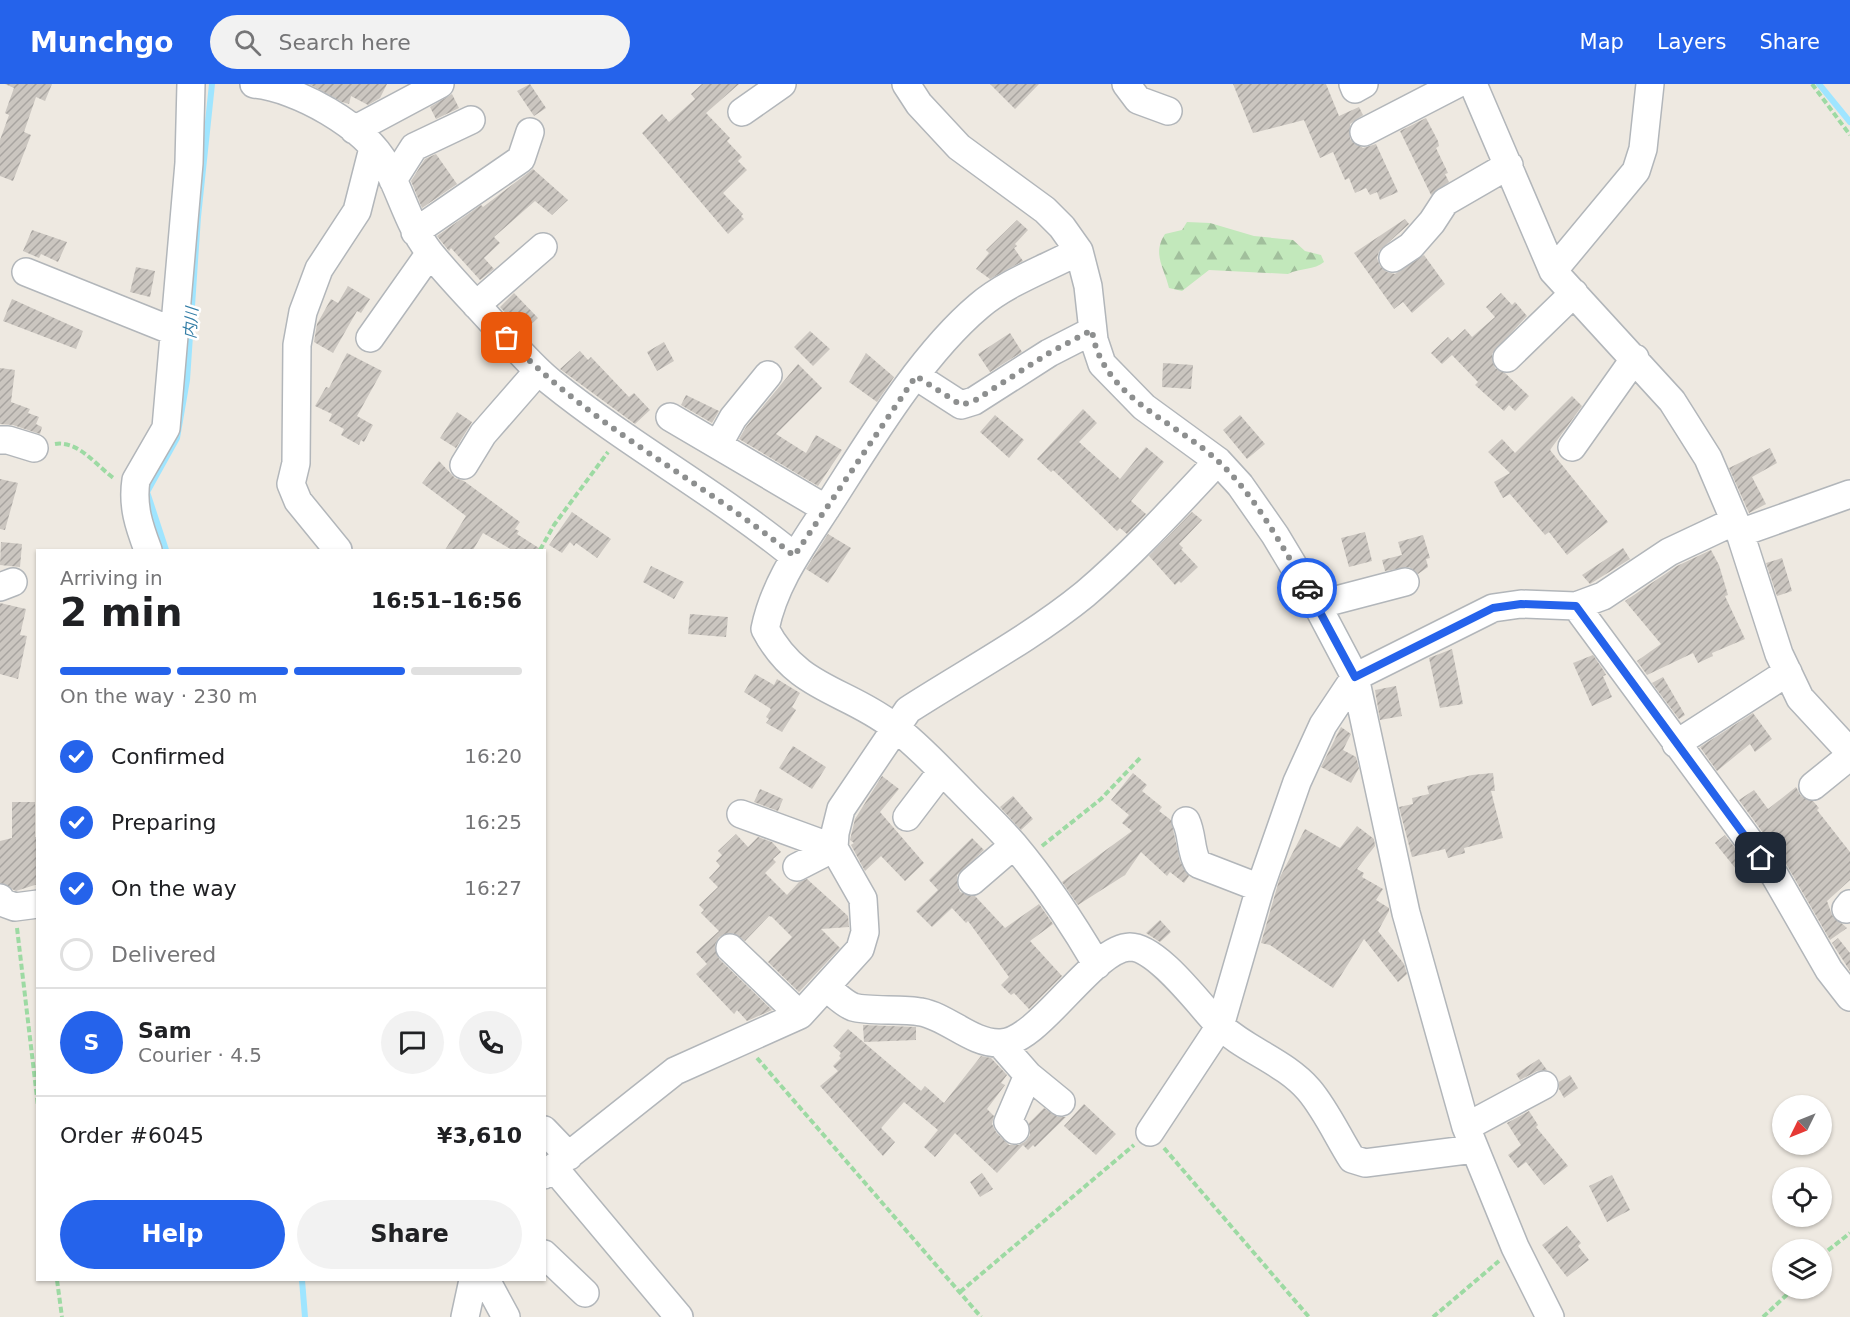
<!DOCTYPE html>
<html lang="en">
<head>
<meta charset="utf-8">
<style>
  body { margin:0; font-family:"DejaVu Sans","Noto Sans JP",sans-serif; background:#f2f2f2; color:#202124; height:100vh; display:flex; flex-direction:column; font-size:22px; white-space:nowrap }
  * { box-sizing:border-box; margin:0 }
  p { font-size:20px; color:#757577 }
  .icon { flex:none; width:33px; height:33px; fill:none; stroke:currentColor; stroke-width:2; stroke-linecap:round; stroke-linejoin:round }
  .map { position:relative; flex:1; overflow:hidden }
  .sheet { position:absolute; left:36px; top:465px; width:510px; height:732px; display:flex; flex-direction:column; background:#fff; border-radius:0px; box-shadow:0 2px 4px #0004 }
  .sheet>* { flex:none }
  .needle { width:39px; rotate:227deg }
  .tools { position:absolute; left:1772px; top:1011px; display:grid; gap:12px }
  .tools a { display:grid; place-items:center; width:60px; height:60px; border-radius:50%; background:#fff; box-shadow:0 2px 4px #0004; font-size:30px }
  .pin { position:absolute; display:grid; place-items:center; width:51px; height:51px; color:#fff; margin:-26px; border-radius:12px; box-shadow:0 3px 9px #0006 }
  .courier { position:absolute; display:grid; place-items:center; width:60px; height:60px; margin:-30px; border:4px solid #2563eb; border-radius:50%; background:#fff; color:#222; box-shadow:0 2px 8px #0007 }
  .summary em { font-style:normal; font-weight:800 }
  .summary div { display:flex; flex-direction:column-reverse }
  .summary { display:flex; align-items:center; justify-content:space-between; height:102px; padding:0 24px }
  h1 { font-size:39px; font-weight:800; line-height:45px }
  .bar { display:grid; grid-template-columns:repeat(4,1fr); gap:9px 6px; align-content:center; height:72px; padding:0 24px }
  .bar i { height:8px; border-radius:4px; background:#e0e0e0 }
  .bar .active { background:#2563eb }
  .bar p { grid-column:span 4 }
  .line { display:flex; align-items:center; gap:15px; padding:0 24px; border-top:2px solid #e0e0e0 }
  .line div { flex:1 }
  .round { display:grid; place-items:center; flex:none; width:63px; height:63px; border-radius:32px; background:#f2f2f2 }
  ol { padding:0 24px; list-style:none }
  li { display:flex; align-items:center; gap:18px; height:66px }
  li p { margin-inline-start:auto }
  li .icon { padding:6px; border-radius:50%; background:#2563eb; color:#fff; stroke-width:4 }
  li:last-child { color:#757577 }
  li i { width:33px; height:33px; border:3px solid #e0e0e0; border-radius:50% }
  .button { display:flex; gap:12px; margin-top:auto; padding:12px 24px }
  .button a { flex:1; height:69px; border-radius:36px; background:#2563eb; color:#fff; font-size:24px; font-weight:800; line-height:69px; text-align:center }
  .button a+a { background:#f2f2f2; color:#202124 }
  header { display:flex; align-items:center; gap:36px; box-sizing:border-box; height:84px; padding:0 30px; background:#2563eb; color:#fff }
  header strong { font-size:28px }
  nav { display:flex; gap:33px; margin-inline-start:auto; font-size:21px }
  .search { width:420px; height:54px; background:#f2f2f2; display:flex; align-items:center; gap:15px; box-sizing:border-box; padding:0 21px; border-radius:33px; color:#757577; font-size:22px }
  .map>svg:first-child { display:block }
  .forest { fill:url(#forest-firs) }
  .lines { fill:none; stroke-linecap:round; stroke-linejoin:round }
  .stream { stroke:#9fe5ff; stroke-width:6 }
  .building { fill:url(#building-hatch) }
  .minor-casing { stroke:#b2b6ba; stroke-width:30 }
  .path { stroke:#9ddaa3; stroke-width:4; stroke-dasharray:6 3; stroke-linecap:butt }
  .minor { stroke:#fff; stroke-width:27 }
  .done { stroke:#8d8f8f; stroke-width:6; stroke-dasharray:0 10.8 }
  .route { stroke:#2563eb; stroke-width:8 }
  .labels { text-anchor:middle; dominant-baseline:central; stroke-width:5; stroke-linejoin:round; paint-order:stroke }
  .water-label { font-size:16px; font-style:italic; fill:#327da6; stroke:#fff }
</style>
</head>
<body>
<header>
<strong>Munchgo</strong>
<div class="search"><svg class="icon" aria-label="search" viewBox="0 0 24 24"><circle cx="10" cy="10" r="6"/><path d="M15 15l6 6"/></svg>Search here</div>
<nav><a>Map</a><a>Layers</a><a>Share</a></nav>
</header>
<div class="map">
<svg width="1850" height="1233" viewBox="0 0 1850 1233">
  <defs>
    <pattern id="forest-firs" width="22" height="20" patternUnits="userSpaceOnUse" patternTransform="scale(1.5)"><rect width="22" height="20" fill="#c2e8bb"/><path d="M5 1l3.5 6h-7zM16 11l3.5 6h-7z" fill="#a1bf9c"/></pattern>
    <pattern id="building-hatch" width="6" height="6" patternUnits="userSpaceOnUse" patternTransform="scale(1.5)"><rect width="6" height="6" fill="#cbc6c0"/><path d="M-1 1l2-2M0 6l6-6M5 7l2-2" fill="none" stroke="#a8a4a0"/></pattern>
  </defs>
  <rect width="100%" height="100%" fill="#eee9e1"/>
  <path class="forest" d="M1187 138 1210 139 1254 152 1293 156 1305 167 1321 171 1324 178C1315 186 1299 184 1288 190L1209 186 1182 207 1169 204C1164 183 1152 170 1165 150L1182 146Z"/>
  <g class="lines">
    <path class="stream" d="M1819 0 1850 38
      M166 466 147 408 177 354 187 296 198 133 212 0
      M302 1196 305 1233"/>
  </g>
  <path class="building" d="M5 0H52L45 17 36 13 24 48 31 51 13 97 0 92V56L9 31 5 29 14 4Z
    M309 0H387L380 14 368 21 351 12 349 20 342 18Z
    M530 0 546 24 534 32 517 7Z
    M702 0H739L706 29 730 54 727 57 742 73 738 77 747 86 723 109 743 130 741 132 744 135 728 150 642 49 662 30 669 38 695 15 691 10Z
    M990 0H1039L1015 25Z
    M1233 0H1326L1339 32 1359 23 1363 31 1350 40V55L1363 64 1376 60 1398 108 1380 116 1377 108 1370 111 1366 104 1355 109 1349 94 1345 96 1333 68 1320 74 1304 36 1253 49Z
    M452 10 459 24 436 35 430 23Z
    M1426 34 1438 57 1439 62 1436 64 1448 89 1445 90 1449 98 1431 111 1400 47Z
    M436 70 457 100 422 124 411 97 425 75Z
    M533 85 568 116 552 131 535 117 494 153 500 159 484 174 494 185 480 196 451 164 449 167 437 152 481 121 483 123Z
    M1405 135 1409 140 1379 167 1377 174 1380 182 1387 188 1395 190 1424 171 1445 200 1412 229 1403 218 1394 225 1354 169Z
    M1017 136 1028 146 1015 160 1017 162 1014 164 1023 177 990 195 976 185 989 169 986 166Z
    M32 146 67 158 58 178 41 170 39 174 23 167Z
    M136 183 155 187 150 213 130 208Z
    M348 202 370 215 361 229 357 227 333 269 314 258 317 240 331 215 338 219Z
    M514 209 538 234 523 248 500 223Z
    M1501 209 1512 221 1515 218 1527 232 1492 270 1495 284 1505 289 1529 312 1515 327 1509 321 1504 327 1475 301 1478 298 1452 271 1442 280 1431 269 1448 253 1452 257 1465 245 1472 253 1495 233 1486 223Z
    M12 215 83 247 76 265 3 237Z
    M810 247 830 265 813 282 794 263Z
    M1010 249 1022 268 990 288 978 270Z
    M664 258 674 277 657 287 647 268Z
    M580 267 588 276 591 273 629 313 634 309 650 326 635 340 560 285Z
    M347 269 382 287 357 332 373 341 364 358 361 356 359 361 341 351 344 345 329 337 332 330 315 322 326 303 329 304Z
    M866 269 894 293 877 318 849 298Z
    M1163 279 1193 281 1191 305 1162 303Z
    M798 280 822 304 776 350 806 369 816 351 842 366 818 402 739 355 746 343Z
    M0 284 15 286 11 318 30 325 28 329 39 333 36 340 42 343 40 350 13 341 0 340Z
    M686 311 719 327 712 339 681 321Z
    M1572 312 1582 322 1550 366 1608 438 1567 471 1549 448 1545 451 1510 410 1503 414 1494 398 1510 389 1488 368 1502 355 1515 369Z
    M1083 325 1097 339 1079 358 1120 395 1146 363 1164 378 1131 417 1146 430 1127 450 1120 444 1117 447 1053 386 1051 388 1037 375Z
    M457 328 472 338 456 364 440 354Z
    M995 331 1024 356 1009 374 980 348Z
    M1240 331 1265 360 1247 375 1223 346Z
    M1770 364 1777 379 1752 393 1766 420 1749 429 1729 384Z
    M439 377 455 394 464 397 520 438 515 445 519 447 517 450 542 466H512L483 449 473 466H445L466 432 422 399Z
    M0 395 18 399 5 446 0 445Z
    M572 428 611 455 597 474 576 459 574 462 570 458 562 469 549 461Z
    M1192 428 1202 436 1179 460 1183 464 1181 465 1198 483 1181 499 1179 497 1175 501 1149 472Z
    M1365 448 1372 477 1349 483 1341 454Z
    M828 450 851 464 828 499 806 485Z
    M1423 451 1430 474 1426 475 1428 483 1418 490 1409 483 1385 487 1382 476 1402 471 1398 458Z
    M1 458 22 460 20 483 0 481Z
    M1623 464 1630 475 1590 500 1582 491Z
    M1711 466 1719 481 1728 511 1725 512 1745 555 1712 569 1713 572 1698 579 1693 569 1647 591 1637 577 1661 560 1625 517 1677 482Z
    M1782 474 1792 507 1777 512 1766 479Z
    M651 482 684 498 674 515 643 498Z
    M0 519 26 525 20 551 27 552 18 595 0 590Z
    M690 530 728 533 726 553 688 550Z
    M1452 565 1463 620 1440 624 1429 574Z
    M1593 571 1604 587 1606 591 1603 592 1612 613 1592 622 1573 579Z
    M755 590 774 601 777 595 800 609 792 623 796 626 782 648 766 639 769 635 766 633 771 625 744 608Z
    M1663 593 1685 631 1679 635 1652 599Z
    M1396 602 1402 632 1380 636 1375 606Z
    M1753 629 1772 655 1755 668 1750 660 1717 687 1700 663Z
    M1341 643 1351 650 1343 666 1356 673 1359 684 1351 699 1321 683Z
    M793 662 826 683 812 705 779 684Z
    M1133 689 1147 701 1142 707 1162 723 1159 727 1171 736 1180 777 1189 792 1184 799 1170 788 1167 792 1141 768 1125 791 1078 821 1062 798 1132 747 1122 739 1129 731 1111 716Z
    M1493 689 1495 707H1491L1503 754 1464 764 1465 769 1448 774 1445 765 1412 773 1399 723 1413 720 1412 714 1429 710 1427 702 1472 691Z
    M882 692 899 705 880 728 924 779 905 797 881 772 865 787 851 761 854 759 850 756 855 735Z
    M1796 703 1801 712 1813 717 1819 724 1817 726 1850 768V796L1827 817 1832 831 1847 844 1830 856 1788 783 1739 716 1754 706 1768 725Z
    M760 705 783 715 778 727 754 718Z
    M1013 712 1033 735 1021 746 1000 723Z
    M12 718H35V753H38V800L16 807 0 799V757L12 754Z
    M1357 742 1374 755 1375 762 1357 785 1364 789 1362 793 1383 805 1376 816 1389 824V827L1378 847 1404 880 1407 890 1398 898 1364 855 1333 904 1270 861 1261 859 1280 793 1305 745 1340 764Z
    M736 750 748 763 758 753 772 758 781 768 773 775 776 778 765 789 787 811 799 798 807 795 848 832 849 843 821 845 840 864 799 908 768 878 792 853 772 833 769 832 745 857 733 849 719 853 715 861 719 875 772 926 747 937 737 926 734 930 696 890 707 880 696 868 719 847 701 829 704 826 699 821 718 803 709 794 720 782 716 777 722 771 718 767Z
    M1725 751 1745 777 1736 785 1715 759Z
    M972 754 984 766 957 791V800L960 808 975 812 1005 844 1039 820 1053 840 1030 857 1062 892 1029 925 1014 909 1011 911 1001 901 1009 893 968 837 966 839 952 824 932 843 916 827 938 806 929 796Z
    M1160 836 1171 848 1160 858 1146 849Z
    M1838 854 1850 869V887L1832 859Z
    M863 941 916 943V956L864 958Z
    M848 945 921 1007 925 1002 944 1019 981 972 991 974 1007 991 1001 999 1005 1001 987 1025 994 1032 992 1040 996 1048 1009 1061H1019L1026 1057 1030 1051 1029 1039 1044 1024 1058 1033H1066L1035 1063 1033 1061 1028 1066 1023 1061 997 1089 955 1049 935 1073 924 1063 938 1046 904 1018 881 1044 895 1058 883 1072 820 1002 838 987 833 982 841 974 839 972 841 969 833 962Z
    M1539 975 1547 986 1537 987 1520 996 1516 990Z
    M1570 991 1578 1004 1564 1014 1559 1005V998Z
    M1084 1020 1116 1050 1096 1071 1064 1042Z
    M1529 1027 1538 1041 1536 1043 1568 1082 1544 1101 1526 1078 1518 1084 1508 1071 1521 1061 1507 1039Z
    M982 1089 993 1105 980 1113 970 1098Z
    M1612 1091 1630 1126 1607 1138 1589 1102Z
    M1567 1142 1581 1159 1578 1162 1589 1176 1567 1193 1542 1161Z"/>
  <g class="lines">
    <defs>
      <path id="minor" d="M254 0C297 4 365 42 386 81 402 111 409 142 430 169 452 196 477 221 500 247 517 264 532 283 551 298 629 361 717 409 794 472
        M906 0 919 20 959 63 1045 126 1062 143 1079 167 1088 202 1094 256 1102 280 1144 323 1218 377 1240 401 1275 451 1317 521 1355 593 1406 829 1466 1043 1515 1163 1550 1233
        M1126 0 1138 16 1168 27
        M1353 0 1355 5 1364 0
        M1473 0 1553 187 1672 317 1708 374 1740 449 1779 570 1800 614 1850 668
        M742 28 782 0
        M354 46 440 0
        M1364 48 1457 0
        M393 96 414 63 471 36
        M415 148 521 75 530 48
        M1079 167C1047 184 1007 198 979 222 922 270 872 353 831 417 805 458 775 496 765 545 797 606 845 605 893 642 917 660 939 684 960 705 978 724 997 741 1014 761 1045 798 1073 840 1097 881
        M1393 174 1411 162 1432 138 1445 118 1509 81
        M1553 187 1636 87 1643 65 1650 0
        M26 188 173 247
        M476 221 543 163
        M370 254 430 169
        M1507 274 1574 209
        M916 292 961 321 974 317 1049 269 1092 247
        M670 333 826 425
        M0 356H8L34 364
        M718 361 733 334 768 291
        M1572 363 1635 274
        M464 381 483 350 538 287
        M1740 449 1850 410
        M148 466C139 442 132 422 136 396L166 344 189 79 191 0
        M338 466 298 417 291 400 296 379 297 261 303 228 319 185 357 127 373 64
        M0 503 13 498
        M1317 521 1405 498
        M1576 522 1775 792 1829 886 1850 913
        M1676 660 1788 588
        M1813 702 1850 672
        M741 730 834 764 797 783
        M907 733 942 687
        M1186 737C1193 752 1190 767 1198 780L1260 804
        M972 797 1014 761
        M0 814 1 818 15 823 38 820
        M1846 825 1850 820
        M730 864 800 931
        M827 904C835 910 843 919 853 923 869 928 902 924 921 928 948 933 972 960 1000 959 1039 959 1092 864 1130 863 1157 863 1199 920 1217 939 1244 966 1284 977 1309 1006 1326 1026 1338 1053 1352 1075L1365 1079 1474 1065
        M1000 959 1028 991 1061 1018
        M1466 1043 1544 1001
        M544 1046 569 1072
        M1015 1046 1008 1038 1028 991
        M1150 1048 1220 942 1260 804 1297 698 1323 641 1355 593 1493 524 1521 520 1576 522 1603 512 1669 468 1735 437
        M554 1084 679 1233
        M544 1091 675 987 800 931 860 865 865 848 863 815 834 764 835 749 841 725 908 626C967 588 1031 554 1085 510 1133 469 1175 423 1218 377
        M544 1170 585 1209
        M486 1196 506 1233
        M465 1233 473 1196"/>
    </defs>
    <use href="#minor" class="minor-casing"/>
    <path class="path" d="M1812 0 1850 51
      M55 360C79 356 97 383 115 395
      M540 466 554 441 608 368
      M1042 762 1101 715 1141 673
      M17 844 38 1022
      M757 974 981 1233
      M1164 1064 1309 1233
      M1821 1172 1850 1149
      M57 1196 62 1233
      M960 1208 1134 1061
      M1433 1233 1499 1177
      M1763 1233 1794 1204"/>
    <use href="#minor" class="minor"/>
  </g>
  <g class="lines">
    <path class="done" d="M507 254C591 343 701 396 794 472L916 292 961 321 974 317 1049 269 1092 246C1101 313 1175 337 1218 377 1255 411 1281 461 1307 504"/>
    <path class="route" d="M1307 504 1355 593 1493 524 1521 520 1576 522 1761 774"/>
  </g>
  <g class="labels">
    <g class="water-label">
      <text transform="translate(191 239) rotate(-86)">内川</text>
    </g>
  </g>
</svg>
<div class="tools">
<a><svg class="needle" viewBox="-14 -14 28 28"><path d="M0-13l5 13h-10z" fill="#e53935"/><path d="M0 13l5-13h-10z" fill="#757577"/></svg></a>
<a><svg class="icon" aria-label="locate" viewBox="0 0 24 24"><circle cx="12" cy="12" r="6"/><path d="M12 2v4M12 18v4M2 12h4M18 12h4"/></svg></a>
<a><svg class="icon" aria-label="layers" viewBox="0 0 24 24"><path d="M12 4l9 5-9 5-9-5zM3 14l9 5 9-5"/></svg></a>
</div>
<div class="pin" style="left:507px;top:254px;background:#ea580c"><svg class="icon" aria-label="bag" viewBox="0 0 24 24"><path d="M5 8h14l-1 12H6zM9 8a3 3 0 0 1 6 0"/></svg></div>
<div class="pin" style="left:1761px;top:774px;background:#1f2937"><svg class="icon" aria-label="home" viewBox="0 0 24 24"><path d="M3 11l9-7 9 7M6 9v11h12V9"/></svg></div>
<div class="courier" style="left:1307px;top:504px"><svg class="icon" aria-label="car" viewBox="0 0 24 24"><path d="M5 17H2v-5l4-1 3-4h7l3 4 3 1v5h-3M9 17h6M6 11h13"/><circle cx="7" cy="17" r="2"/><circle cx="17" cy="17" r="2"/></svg></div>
<section class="sheet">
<div class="summary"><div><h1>2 min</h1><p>Arriving in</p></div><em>16:51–16:56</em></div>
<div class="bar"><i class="active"></i><i class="active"></i><i class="active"></i><i></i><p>On the way · 230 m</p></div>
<ol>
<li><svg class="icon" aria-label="check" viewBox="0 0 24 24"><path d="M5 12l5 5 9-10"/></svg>Confirmed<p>16:20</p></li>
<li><svg class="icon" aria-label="check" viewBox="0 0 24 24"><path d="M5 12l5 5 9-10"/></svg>Preparing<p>16:25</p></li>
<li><svg class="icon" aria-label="check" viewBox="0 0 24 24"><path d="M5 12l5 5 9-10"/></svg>On the way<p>16:27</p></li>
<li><i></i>Delivered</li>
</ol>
<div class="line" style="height:108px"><b class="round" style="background:#2563eb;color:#fff">S</b><div><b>Sam</b><p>Courier · 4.5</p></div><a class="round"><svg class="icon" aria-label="chat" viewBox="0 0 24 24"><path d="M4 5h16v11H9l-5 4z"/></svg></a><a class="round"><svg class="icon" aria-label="phone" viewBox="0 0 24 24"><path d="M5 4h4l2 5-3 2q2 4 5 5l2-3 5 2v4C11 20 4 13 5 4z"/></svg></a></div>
<div class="line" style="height:78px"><div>Order #6045</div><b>¥3,610</b></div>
<div class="button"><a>Help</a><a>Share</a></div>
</section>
</div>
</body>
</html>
